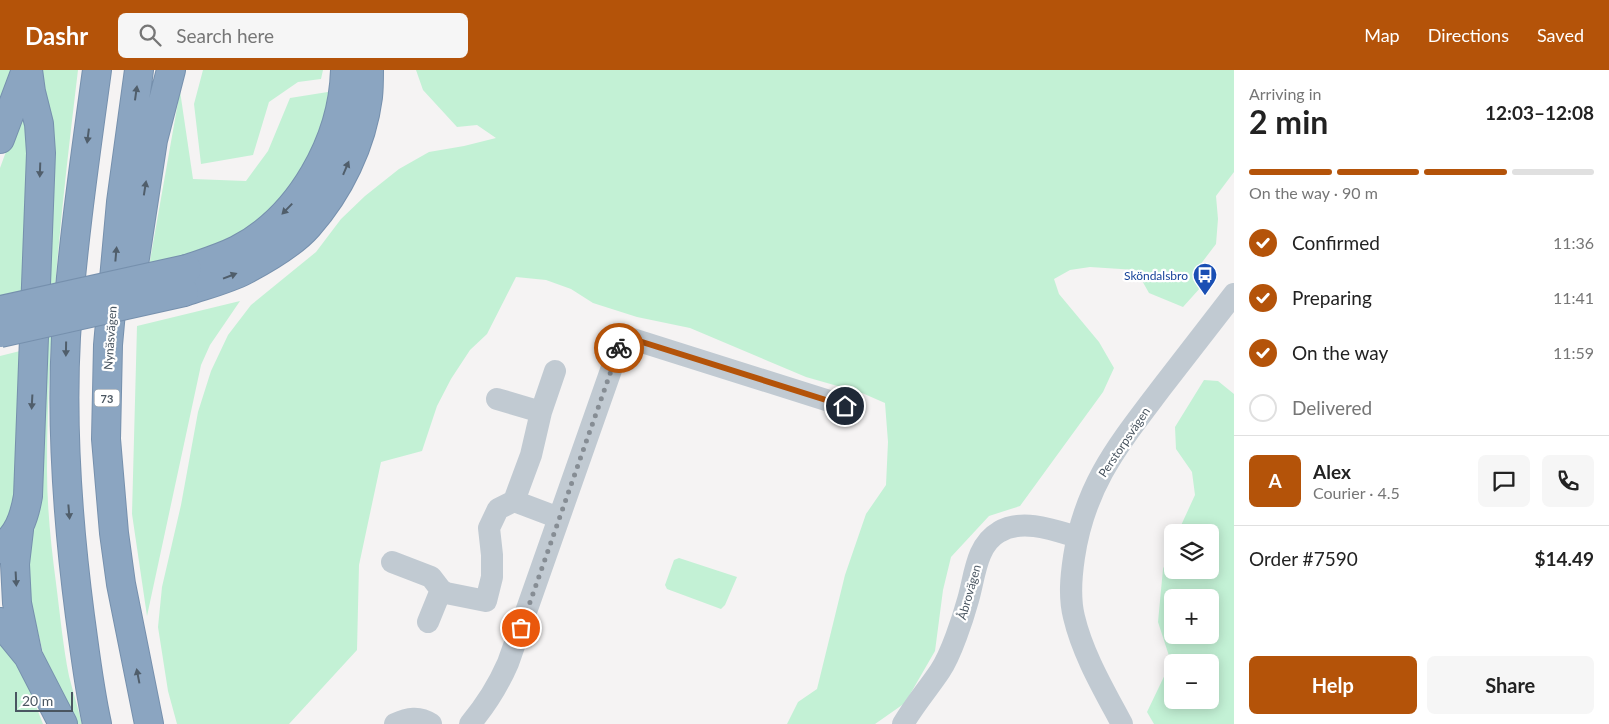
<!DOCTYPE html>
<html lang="en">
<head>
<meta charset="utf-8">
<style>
  body { margin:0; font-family:Lato,sans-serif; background:#f6f6f6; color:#222; height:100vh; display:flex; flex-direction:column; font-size:19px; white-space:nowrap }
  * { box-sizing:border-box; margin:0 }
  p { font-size:16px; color:#767676 }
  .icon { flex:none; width:28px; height:28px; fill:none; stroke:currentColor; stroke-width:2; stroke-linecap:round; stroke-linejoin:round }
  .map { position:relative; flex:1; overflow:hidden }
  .drawer { display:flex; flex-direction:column; background:#fff; width:375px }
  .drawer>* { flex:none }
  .controls { position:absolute; left:1164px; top:454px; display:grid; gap:10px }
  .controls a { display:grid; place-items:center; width:55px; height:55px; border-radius:8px; background:#fff; box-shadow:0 2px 12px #0003; font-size:25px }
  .scale { position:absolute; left:15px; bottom:12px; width:58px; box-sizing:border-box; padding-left:5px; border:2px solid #4a5661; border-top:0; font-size:14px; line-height:18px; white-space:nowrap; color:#4a5661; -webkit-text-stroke:4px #fff; paint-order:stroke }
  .pin { position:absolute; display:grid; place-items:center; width:42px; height:42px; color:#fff; margin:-21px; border:2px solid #fff; border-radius:50%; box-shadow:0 1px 5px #0007 }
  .courier { position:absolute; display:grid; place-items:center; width:50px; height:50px; margin:-25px; border:4px solid #b45309; border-radius:50%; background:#fff; color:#222; box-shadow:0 1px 6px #0007 }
  .head em { font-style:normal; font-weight:700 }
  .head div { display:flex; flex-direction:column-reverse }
  .head { display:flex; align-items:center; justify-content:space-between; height:85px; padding:0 15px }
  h1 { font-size:32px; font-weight:700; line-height:38px }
  .bar { display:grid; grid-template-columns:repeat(4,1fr); gap:8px 5px; align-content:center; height:60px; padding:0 15px }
  .bar i { height:6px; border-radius:4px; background:#e0e0e0 }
  .bar .active { background:#b45309 }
  .bar p { grid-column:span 4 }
  .line { display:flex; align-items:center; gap:12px; padding:0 15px; border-top:1px solid #e0e0e0 }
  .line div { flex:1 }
  .round { display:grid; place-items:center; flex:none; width:52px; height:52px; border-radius:8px; background:#f6f6f6 }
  ol { padding:0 15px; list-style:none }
  li { display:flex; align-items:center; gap:15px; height:55px }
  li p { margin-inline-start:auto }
  li .icon { padding:5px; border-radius:50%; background:#b45309; color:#fff; stroke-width:4 }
  li:last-child { color:#767676 }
  li i { width:28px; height:28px; border:2px solid #e0e0e0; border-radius:50% }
  .primary-button { display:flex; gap:10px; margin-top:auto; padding:10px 15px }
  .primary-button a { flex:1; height:58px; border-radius:8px; background:#b45309; color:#fff; font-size:20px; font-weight:700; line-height:58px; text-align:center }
  .primary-button a+a { background:#f6f6f6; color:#222 }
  header { display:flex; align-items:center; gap:30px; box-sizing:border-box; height:70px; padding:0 25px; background:#b45309; color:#fff }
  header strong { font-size:24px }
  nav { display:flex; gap:28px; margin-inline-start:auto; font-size:18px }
  .search { width:350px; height:45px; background:#f6f6f6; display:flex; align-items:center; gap:12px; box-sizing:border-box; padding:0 18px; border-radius:8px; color:#767676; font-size:19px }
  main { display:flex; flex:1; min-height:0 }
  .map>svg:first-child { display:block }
  .green { fill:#c3f1d5; fill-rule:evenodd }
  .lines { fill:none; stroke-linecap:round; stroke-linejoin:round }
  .highway-casing { stroke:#7690ad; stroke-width:30 }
  .minor { stroke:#c1cad2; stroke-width:22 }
  .highway { stroke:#8ba5c1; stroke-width:28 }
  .highway-bridge-casing { stroke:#7690ad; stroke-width:30; stroke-linecap:butt }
  .highway-bridge { stroke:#8ba5c1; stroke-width:28 }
  .oneway { fill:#505e6b }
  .done { stroke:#868d94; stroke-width:5; stroke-dasharray:0 9 }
  .route { stroke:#b45309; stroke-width:6 }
  .labels { text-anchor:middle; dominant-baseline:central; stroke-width:4.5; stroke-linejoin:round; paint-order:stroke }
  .shield { fill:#fff; stroke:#808990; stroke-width:1 }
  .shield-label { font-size:11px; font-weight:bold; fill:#4a5661 }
  .transit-label { font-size:12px; fill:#164399; stroke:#fff; text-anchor:end }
  .street-label { font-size:12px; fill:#4a5661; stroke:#fff }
</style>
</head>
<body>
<header>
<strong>Dashr</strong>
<div class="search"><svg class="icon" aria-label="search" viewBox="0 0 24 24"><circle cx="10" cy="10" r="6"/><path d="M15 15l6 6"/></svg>Search here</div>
<nav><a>Map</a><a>Directions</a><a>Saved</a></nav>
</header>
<main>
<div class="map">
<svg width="1234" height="654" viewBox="0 0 1234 654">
  <rect width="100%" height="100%" fill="#f5f3f3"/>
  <path class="green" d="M0 0H15L0 39Z
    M43 0H78C62 133 47 266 47 400 47 437 51 475 56 513 60 544 63 576 69 606 73 622 78 638 82 654H72L45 592 26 511Z
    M203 0H323L321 9 298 12 269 32 253 85 201 94 194 34Z
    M416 0H1234V102L1216 126 1218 149 1216 174 1200 195 1201 217 1183 237 1149 223 1136 200 1090 197 1070 200 1054 209 1059 224 1099 272 1114 298 1103 322 1020 436 989 446 951 487 943 520 935 581 905 633 875 654H787L798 632 817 619 845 505 866 444 886 415 888 372 885 333 862 323 806 307 690 258 637 247 593 233 571 219 546 210 516 207 487 264 470 280 451 309 437 336 422 381 381 392 359 495 357 580 289 654H177L168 621 158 557 162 517 181 435 198 342 211 301 228 265 251 235 316 182 341 149 365 126 399 99 429 82 464 76 496 68 477 55 457 57 423 20Z
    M180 21 193 109 246 111 268 81 290 28 334 21 320 69 300 110 259 155 228 173 149 196Z
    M23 35 31 51 26 229 0 233V98Z
    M240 231 210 275 201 295 147 546 132 444 137 256Z
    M24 280 20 420 5 458 0 462V286Z
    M1204 310 1218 311 1234 324V654H1154L1147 642 1171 592 1158 552 1163 499 1172 476V500H1210V462H1178L1195 425 1192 402 1176 379 1175 357ZM1172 528H1210V565H1172ZM1172 592H1210V630H1172Z
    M679 488 737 507 725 535 721 539 667 519 665 515 674 490Z
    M0 563 17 588 43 654H0Z"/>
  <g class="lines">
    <defs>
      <path id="highway" d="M97 0C85 88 72 178 66 267 61 359 68 454 80 546 85 582 89 618 97 654
        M139 0 121 132 108 275 106 369 114 463 121 514 149 654
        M0 69 26 0
        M187 199C204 193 221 188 237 180 301 147 343 70 345 0
        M131 214 153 70 171 0
        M184 222C204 215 226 210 245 200 264 190 294 172 308 156 339 121 362 74 368 27 369 18 369 9 369 0
        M19 460 15 494 17 533 28 586
        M0 479C18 465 24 449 28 426L41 83 39 54 31 22 28 0
        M0 552 28 586 63 654"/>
    </defs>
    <use href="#highway" class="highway-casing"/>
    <path class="minor" d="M497 329 541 342
      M514 431 531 385 541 342 555 301
      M392 492 431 507 441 520 446 523 486 531 492 507V485L489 458 498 439 514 431 559 448
      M428 552 441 520
      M395 654C408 648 419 646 431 654
      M470 654C486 635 498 616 508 593L623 266 845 336
      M903 654C914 635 928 619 940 601 951 585 963 548 968 530 975 506 976 475 999 462 1022 448 1054 460 1077 467
      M1122 654C1104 620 1083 585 1074 547 1069 527 1071 507 1074 487 1085 414 1119 374 1162 317 1186 286 1210 255 1234 224"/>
    <use href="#highway" class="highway"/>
    <defs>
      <path id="highway-bridge" d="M1 240 187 199
        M0 263 184 222"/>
    </defs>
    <use href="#highway-bridge" class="highway-bridge-casing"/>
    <use href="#highway-bridge" class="highway-bridge"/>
  </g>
  <defs><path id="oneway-solid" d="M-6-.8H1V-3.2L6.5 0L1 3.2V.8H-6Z" transform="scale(1.25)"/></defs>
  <g class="oneway">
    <use href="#oneway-solid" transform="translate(136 23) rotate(-82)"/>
    <use href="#oneway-solid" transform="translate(88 66) rotate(97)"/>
    <use href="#oneway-solid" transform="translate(346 98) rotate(-67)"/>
    <use href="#oneway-solid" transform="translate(40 100) rotate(92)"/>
    <use href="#oneway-solid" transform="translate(145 118) rotate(-81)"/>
    <use href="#oneway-solid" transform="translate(287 139) rotate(134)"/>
    <use href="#oneway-solid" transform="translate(116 184) rotate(-85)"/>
    <use href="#oneway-solid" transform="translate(230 206) rotate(-21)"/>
    <use href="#oneway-solid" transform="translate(66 279) rotate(91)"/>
    <use href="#oneway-solid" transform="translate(32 332) rotate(93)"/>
    <use href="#oneway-solid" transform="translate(69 442) rotate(85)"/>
    <use href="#oneway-solid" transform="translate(16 509) rotate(87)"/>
    <use href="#oneway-solid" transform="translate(138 606) rotate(-101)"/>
  </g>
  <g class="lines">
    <path class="done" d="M521 558 619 278"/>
    <path class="route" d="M619 278 623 266 845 336"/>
  </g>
  <defs>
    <symbol id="bus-pin" viewBox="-11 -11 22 30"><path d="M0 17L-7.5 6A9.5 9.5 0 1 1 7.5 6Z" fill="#1a4fb4" stroke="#fff"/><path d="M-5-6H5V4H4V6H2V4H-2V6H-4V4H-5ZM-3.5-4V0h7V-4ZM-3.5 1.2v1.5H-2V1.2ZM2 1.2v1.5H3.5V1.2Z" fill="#fff"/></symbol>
  </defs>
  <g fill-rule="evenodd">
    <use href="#bus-pin" x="1191" y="191" width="28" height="38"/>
  </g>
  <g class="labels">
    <rect class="shield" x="94.5" y="319.5" width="25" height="17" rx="4"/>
    <g class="shield-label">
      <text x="107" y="328">73</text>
    </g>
    <g class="transit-label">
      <text x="1188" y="205">Sköndalsbro</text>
    </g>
    <g class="street-label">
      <text transform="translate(110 268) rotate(-86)">Nynäsvägen</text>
      <text transform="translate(1124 372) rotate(-56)">Perstorpsvägen</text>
      <text transform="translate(969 522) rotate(-74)">Åbrovägen</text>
    </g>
  </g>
</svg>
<div class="controls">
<a><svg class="icon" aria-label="layers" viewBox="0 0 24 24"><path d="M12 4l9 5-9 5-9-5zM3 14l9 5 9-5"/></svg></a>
<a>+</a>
<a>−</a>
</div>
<div class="scale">20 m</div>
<div class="pin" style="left:521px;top:558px;background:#ea580c"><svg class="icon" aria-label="bag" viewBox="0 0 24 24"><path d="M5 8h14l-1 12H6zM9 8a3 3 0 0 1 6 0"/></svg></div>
<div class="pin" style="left:845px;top:336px;background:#1f2937"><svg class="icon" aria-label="home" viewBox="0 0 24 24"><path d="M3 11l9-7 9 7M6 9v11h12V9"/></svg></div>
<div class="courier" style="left:619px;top:278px"><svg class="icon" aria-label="bike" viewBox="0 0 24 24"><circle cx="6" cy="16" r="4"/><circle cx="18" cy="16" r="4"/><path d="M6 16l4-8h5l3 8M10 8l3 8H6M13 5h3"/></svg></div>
</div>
<section class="drawer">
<div class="head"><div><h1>2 min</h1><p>Arriving in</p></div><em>12:03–12:08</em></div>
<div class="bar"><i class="active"></i><i class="active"></i><i class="active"></i><i></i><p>On the way · 90 m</p></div>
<ol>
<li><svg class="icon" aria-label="check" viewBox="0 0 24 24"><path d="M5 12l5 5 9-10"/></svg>Confirmed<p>11:36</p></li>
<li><svg class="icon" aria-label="check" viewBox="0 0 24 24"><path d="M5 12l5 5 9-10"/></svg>Preparing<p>11:41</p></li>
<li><svg class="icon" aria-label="check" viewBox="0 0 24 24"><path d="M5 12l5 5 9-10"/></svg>On the way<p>11:59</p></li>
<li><i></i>Delivered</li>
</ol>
<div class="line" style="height:90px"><b class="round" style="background:#b45309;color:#fff">A</b><div><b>Alex</b><p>Courier · 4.5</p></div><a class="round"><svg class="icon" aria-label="chat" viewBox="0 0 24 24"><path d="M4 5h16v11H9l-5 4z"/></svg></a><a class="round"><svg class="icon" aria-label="phone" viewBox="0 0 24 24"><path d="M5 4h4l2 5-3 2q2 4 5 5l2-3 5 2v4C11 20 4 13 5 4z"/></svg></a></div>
<div class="line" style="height:65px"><div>Order #7590</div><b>$14.49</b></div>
<div class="primary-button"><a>Help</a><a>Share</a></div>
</section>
</main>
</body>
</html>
